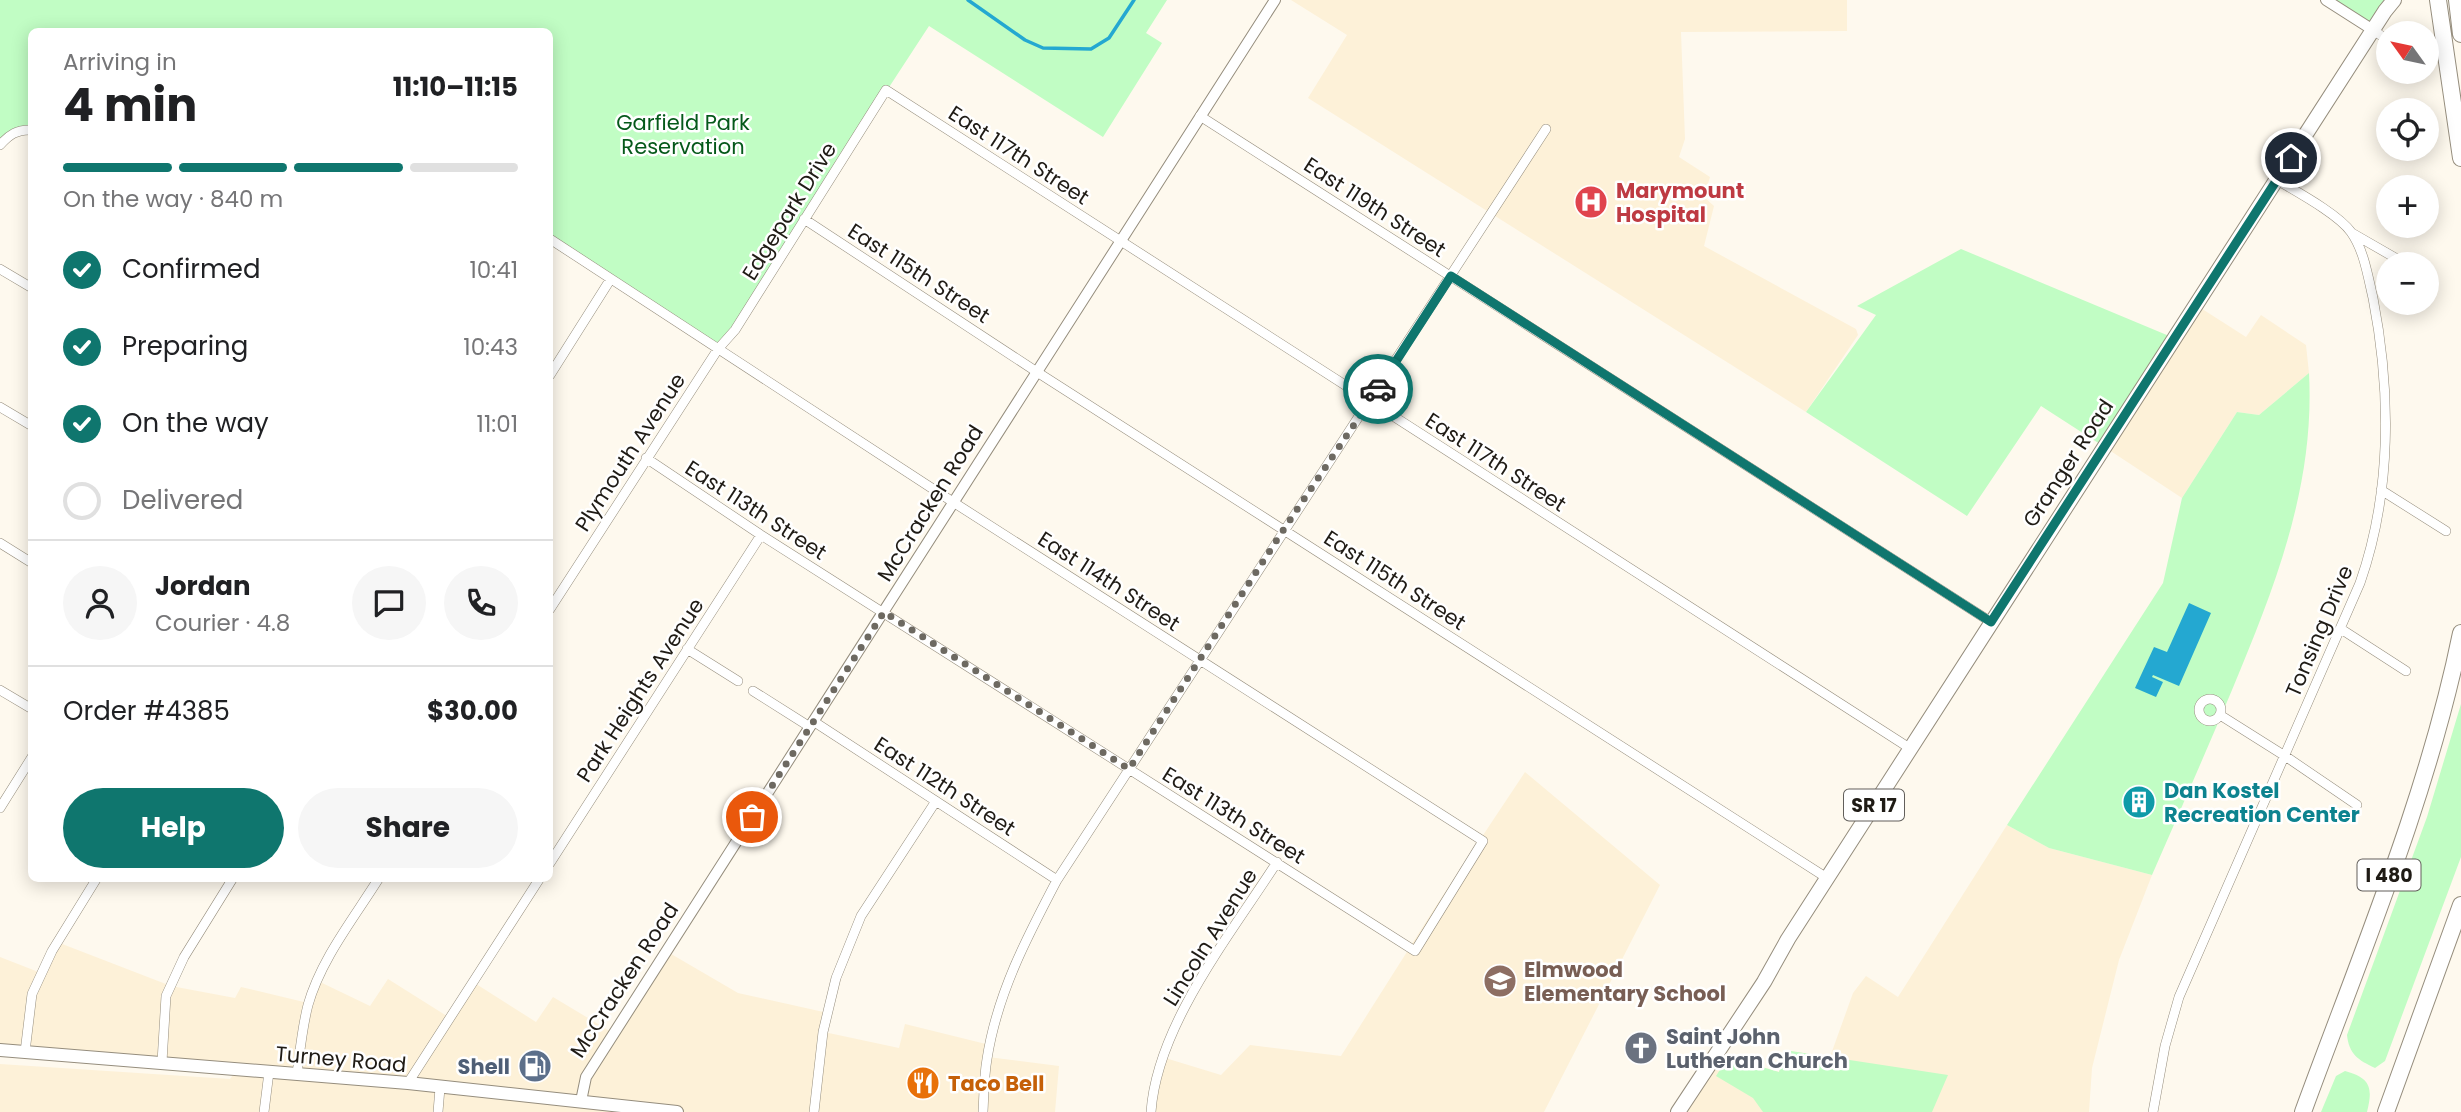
<!DOCTYPE html>
<html lang="en">
<head>
<meta charset="utf-8">
<style>
  body { margin:0; font-family:Poppins,sans-serif; background:#f6f6f6; color:#202124; height:100vh; display:flex; flex-direction:column; font-size:26px; white-space:nowrap }
  * { box-sizing:border-box; margin:0 }
  p { font-size:23px; color:#757577 }
  .icon { flex:none; width:38px; height:38px; fill:none; stroke:currentColor; stroke-width:2; stroke-linecap:round; stroke-linejoin:round }
  .map { position:relative; flex:1; overflow:hidden }
  .drawer { position:absolute; left:28px; top:28px; width:525px; height:854px; display:flex; flex-direction:column; background:#fff; border-radius:10px; box-shadow:0 4px 18px #0003 }
  .drawer>* { flex:none }
  .needle { width:46px; rotate:303deg }
  .controls { position:absolute; left:2376px; top:21px; display:grid; gap:14px }
  .controls a { display:grid; place-items:center; width:63px; height:63px; border-radius:50%; background:#fff; box-shadow:0 4px 18px #0003; font-size:35px }
  .pin { position:absolute; display:grid; place-items:center; width:60px; height:60px; color:#fff; margin:-30px; border:4px solid #fff; border-radius:50%; box-shadow:0 2px 7px #0007 }
  .courier { position:absolute; display:grid; place-items:center; width:70px; height:70px; margin:-35px; border:5px solid #0f766e; border-radius:50%; background:#fff; color:#222; box-shadow:0 2px 9px #0007 }
  .overview em { font-style:normal; font-weight:700 }
  .overview div { display:flex; flex-direction:column-reverse }
  .overview { display:flex; align-items:center; justify-content:space-between; height:119px; padding:0 35px }
  h1 { font-size:46px; font-weight:700; line-height:52px }
  .bar { display:grid; grid-template-columns:repeat(4,1fr); gap:10px 7px; align-content:center; height:84px; padding:0 35px }
  .bar i { height:9px; border-radius:5px; background:#e0e0e0 }
  .bar .active { background:#0f766e }
  .bar p { grid-column:span 4 }
  .line { display:flex; align-items:center; gap:18px; padding:0 35px; border-top:2px solid #e0e0e0 }
  .line div { flex:1 }
  .round { display:grid; place-items:center; flex:none; width:74px; height:74px; border-radius:37px; background:#f6f6f6 }
  ol { padding:0 35px; list-style:none }
  li { display:flex; align-items:center; gap:21px; height:77px }
  li p { margin-inline-start:auto }
  li .icon { padding:7px; border-radius:50%; background:#0f766e; color:#fff; stroke-width:4 }
  li:last-child { color:#757577 }
  li i { width:38px; height:38px; border:4px solid #e0e0e0; border-radius:50% }
  .action { display:flex; gap:14px; margin-top:auto; padding:14px 35px }
  .action a { flex:1; height:80px; border-radius:42px; background:#0f766e; color:#fff; font-size:28px; font-weight:700; line-height:80px; text-align:center }
  .action a+a { background:#f6f6f6; color:#202124 }
  .map>svg:first-child { display:block }
  .built { fill:#fdf1d8 }
  .green { fill:#c1fdc4 }
  .water { fill:#24a8d1 }
  .lines { fill:none; stroke-linecap:round; stroke-linejoin:round }
  .stream { stroke:#24a8d1; stroke-width:3.5 }
  .minor-casing { stroke:#958d7d; stroke-width:10 }
  .tertiary-casing { stroke:#958d7d; stroke-width:12 }
  .secondary-casing { stroke:#958d7d; stroke-width:14 }
  .primary-casing { stroke:#958d7d; stroke-width:16 }
  .motorway-casing { stroke:#958d7d; stroke-width:18 }
  .minor { stroke:#fff; stroke-width:9 }
  .tertiary { stroke:#fff; stroke-width:10 }
  .secondary { stroke:#fff; stroke-width:12 }
  .primary { stroke:#fff; stroke-width:14 }
  .motorway { stroke:#fff; stroke-width:16 }
  .done { stroke:#6d6961; stroke-width:7; stroke-dasharray:0 12.6 }
  .route { stroke:#0f766e; stroke-width:9 }
  .labels { text-anchor:middle; dominant-baseline:central; stroke-width:5; stroke-linejoin:round; paint-order:stroke }
  .shield { fill:#fff; stroke:#625f5b; stroke-width:2 }
  .shield-label { font-size:19px; font-weight:bold; fill:#1f1b15 }
  .park-label { font-size:21px; fill:#05591a; stroke:#fff }
  .street-label { font-size:21px; fill:#1f1b15; stroke:#fff }
  .health-label { font-size:21px; font-weight:bold; fill:#be3a42; stroke:#fff; text-anchor:start }
  .culture-label { font-size:21px; font-weight:bold; fill:#0d838f; stroke:#fff; text-anchor:start }
  .education-label { font-size:21px; font-weight:bold; fill:#785e54; stroke:#fff; text-anchor:start }
  .worship-label { font-size:21px; font-weight:bold; fill:#5b616d; stroke:#fff; text-anchor:start }
  .service-label { font-size:21px; font-weight:bold; fill:#4e5e75; stroke:#fff; text-anchor:end }
  .food-label { font-size:21px; font-weight:bold; fill:#c56008; stroke:#fff; text-anchor:start }
</style>
</head>
<body>
<div class="map">
<svg width="2461" height="1112" viewBox="0 0 2461 1112">
  <rect width="100%" height="100%" fill="#fef9ee"/>
  <path class="built" d="M1291 0H1847V31L1681 32 1685 139 1679 157 1710 177 1704 197 1714 206 1704 246 1856 329 1858 335 1806 412 1308 98 1347 35Z
    M2196 305 2246 337 2261 315 2306 345 2309 373 2259 415 2237 412 2182 498 2103 446Z
    M1525 772 1660 885 1544 1112H1151L1162 1057 1221 1075 1250 1045 1341 1056 1436 906Z
    M2007 825 2049 848 2152 875 2119 960 2092 1068 2089 1112H1678L1717 1056 1728 1057 1779 1072 1784 1050 1830 1057 1853 993 1866 976 1898 997Z
    M57 942 171 986 235 998 241 987 308 1003 318 981 370 1006 388 979 450 1018 473 982 536 1022 553 997 613 1033 666 951 738 993 828 1013 824 1032 899 1048 905 1024 990 1045 988 1057 1059 1066 1055 1112H0V1064L230 1079 237 1070 0 1050V957L41 973Z"/>
  <path class="green" d="M0 0H1167L1146 33 1162 43 1103 137 929 26 718 349 550 239V32H32L31 130H23L0 145Z
    M2326 0H2394L2373 30Z
    M1961 249 2174 338 2103 446 2041 406 1967 516 1806 412 1876 315 1857 306Z
    M2309 373C2315 486 2275 587 2232 690 2206 752 2179 813 2152 875L2049 848 2007 825 2163 583 2182 498 2237 412 2259 415Z
    M2461 704V857L2385 1061 2375 1068C2358 1060 2349 1054 2347 1035L2427 817Z
    M1784 1050 1948 1075 1932 1112H1763L1753 1098 1716 1076 1728 1057 1779 1072Z
    M2345 1071C2371 1078 2373 1088 2367 1112H2321L2336 1076Z"/>
  <path class="water" d="M2189 603 2211 613 2179 686 2153 675 2152 677 2163 682 2156 697 2135 688 2154 647 2167 652Z"/>
  <g class="lines">
    <path class="stream" d="M968 0 1025 40 1043 48 1091 49 1109 38 1134 0"/>
    <defs>
      <path id="minor" d="M2373 30 2389 41
        M1200 116 1991 622
        M0 145C9 135 17 129 32 130
        M804 219 1037 372 1827 878
        M2352 233 2399 260
        M550 239 953 502 1483 841 1415 951 761 535 646 458
        M0 269 32 288
        M550 375 610 280
        M0 407 32 426
        M2381 490 2446 531
        M0 543 32 563
        M550 609 718 349 735 330 886 90 1911 749
        M2341 629 2406 671
        M687 649 738 681
        M0 690 32 709
        M753 691 810 727
        M2199 710a11 11 0 1 1 22 0a11 11 0 1 1-22 0Z
        M2220 715 2285 756 2357 805
        M813 721 1057 880
        M0 808 32 757
        M550 863 761 535
        M25 1052 32 994 52 951 97 878
        M162 1062 166 996 184 957 233 878
        M297 1074C300 1051 302 1028 308 1005 321 959 354 918 379 878
        M408 1083 540 878
        M264 1112 269 1072
        M438 1112 440 1088
        M814 1112 823 1032 836 978 861 916 936 801
        M983 1112C984 1094 984 1076 987 1059 997 994 1027 937 1057 880L1546 129
        M1151 1112C1157 1025 1231 934 1277 862
        M2153 1112 2165 1046 2179 997 2360 583C2392 492 2391 391 2373 298 2368 277 2364 250 2351 232 2338 214 2297 192 2277 180"/>
      <path id="tertiary" d="M2326 0 2373 30
        M581 1101 586 1077C817 719 1043 357 1275 0"/>
      <path id="secondary" d="M0 1050 408 1083 677 1112"/>
      <path id="primary" d="M1678 1112 1764 982 1788 939 2385 11 2394 0"/>
      <path id="motorway" d="M2438 0 2461 158
        M2457 0 2461 34
        M2303 1112C2360 956 2428 796 2461 633
        M2386 1112 2461 905"/>
    </defs>
    <use href="#minor" class="minor-casing"/>
    <use href="#tertiary" class="tertiary-casing"/>
    <use href="#secondary" class="secondary-casing"/>
    <use href="#primary" class="primary-casing"/>
    <use href="#motorway" class="motorway-casing"/>
    <use href="#minor" class="minor"/>
    <use href="#tertiary" class="tertiary"/>
    <use href="#secondary" class="secondary"/>
    <use href="#primary" class="primary"/>
    <use href="#motorway" class="motorway"/>
  </g>
  <g class="lines">
    <path class="done" d="M752 817 884 612 1129 769 1284 529 1378 389"/>
    <path class="route" d="M1378 389 1451 276 1991 622 2291 158"/>
  </g>
  <defs>
    <symbol id="hospital-disc" viewBox="-11 -11 22 22"><circle r="9.5" fill="#e0444e" stroke="#fff"/><path d="M-5-5h3v3.5h4V-5h3V5h-3V1.5h-4V5h-3Z" fill="#fff"/></symbol>
    <symbol id="building-disc" viewBox="-11 -11 22 22"><circle r="9.5" fill="#0f9aa8" stroke="#fff"/><path d="M-4-6H4V6H1V3H-1V6H-4ZM-2.5-4.3h1.7v1.8h-1.7ZM.8-4.3h1.7v1.8H.8ZM-2.5-1h1.7V.8h-1.7ZM.8-1h1.7V.8H.8Z" fill="#fff"/></symbol>
    <symbol id="school-disc" viewBox="-11 -11 22 22"><circle r="9.5" fill="#8d6e63" stroke="#fff"/><path d="M0-5L7-2L0 1L-7-2ZM-4 1L0 2.5L4 1V4Q0 6-4 4Z" fill="#fff"/></symbol>
    <symbol id="church-disc" viewBox="-11 -11 22 22"><circle r="9.5" fill="#6b7280" stroke="#fff"/><path d="M-1.2-6h2.4v3.5h3.3v2.4h-3.3V6h-2.4V-.1h-3.3v-2.4h3.3Z" fill="#fff"/></symbol>
    <symbol id="fuel-disc" viewBox="-11 -11 22 22"><circle r="9.5" fill="#5c6f8a" stroke="#fff"/><path d="M-5.5-6h7V0h2V4h1.3V-2.5L3-4.5l.8-.8L6-3V5H2.5V1h-1V6h-7ZM-4.2-4.7v3.2H.2V-4.7Z" fill="#fff"/></symbol>
    <symbol id="restaurant-disc" viewBox="-11 -11 22 22"><circle r="9.5" fill="#e8710a" stroke="#fff"/><path d="M-5-6h1v4h1v-4h1v4h1v-4h1v5L-1.5 .5V6h-2V.5L-5-1ZM5-6V6H3V1.5H1.5Q1.5-4 5-6Z" fill="#fff"/></symbol>
  </defs>
  <g fill-rule="evenodd">
    <use href="#hospital-disc" x="1572" y="183" width="38" height="38"/>
    <use href="#building-disc" x="2120" y="783" width="38" height="38"/>
    <use href="#school-disc" x="1481" y="962" width="38" height="38"/>
    <use href="#church-disc" x="1622" y="1029" width="38" height="38"/>
    <use href="#fuel-disc" x="516" y="1047" width="38" height="38"/>
    <use href="#restaurant-disc" x="904" y="1064" width="38" height="38"/>
  </g>
  <g class="labels">
    <g class="shield">
      <rect x="1844" y="789.5" width="60" height="31" rx="5"/>
      <rect x="2357.5" y="859.5" width="63" height="31" rx="5"/>
    </g>
    <g class="shield-label">
      <text x="1874" y="805">SR 17</text>
      <text x="2389" y="875">I 480</text>
    </g>
    <g class="park-label">
      <text x="683" y="122">Garfield Park<tspan x="683" dy="24">Reservation</tspan></text>
    </g>
    <g class="street-label">
      <text transform="translate(1019 155) rotate(33)">East 117th Street</text>
      <text transform="translate(1375 207) rotate(33)">East 119th Street</text>
      <text transform="translate(789 211) rotate(-58)">Edgepark Drive</text>
      <text transform="translate(919 273) rotate(33)">East 115th Street</text>
      <text transform="translate(630 452) rotate(-57)">Plymouth Avenue</text>
      <text transform="translate(1496 462) rotate(33)">East 117th Street</text>
      <text transform="translate(2068 463) rotate(-57)">Granger Road</text>
      <text transform="translate(930 503) rotate(-58)">McCracken Road</text>
      <text transform="translate(756 510) rotate(33)">East 113th Street</text>
      <text transform="translate(1395 580) rotate(33)">East 115th Street</text>
      <text transform="translate(1109 581) rotate(33)">East 114th Street</text>
      <text transform="translate(2319 631) rotate(-67)">Tonsing Drive</text>
      <text transform="translate(640 690) rotate(-57)">Park Heights Avenue</text>
      <text transform="translate(945 786) rotate(33)">East 112th Street</text>
      <text transform="translate(1234 815) rotate(32)">East 113th Street</text>
      <text transform="translate(1210 937) rotate(-58)">Lincoln Avenue</text>
      <text transform="translate(624 980) rotate(-57)">McCracken Road</text>
      <text transform="translate(341 1059) rotate(5)">Turney Road</text>
    </g>
    <g class="health-label">
      <text x="1616" y="190">Marymount<tspan x="1616" dy="24">Hospital</tspan></text>
    </g>
    <g class="culture-label">
      <text x="2164" y="790">Dan Kostel<tspan x="2164" dy="24">Recreation Center</tspan></text>
    </g>
    <g class="education-label">
      <text x="1524" y="969">Elmwood<tspan x="1524" dy="24">Elementary School</tspan></text>
    </g>
    <g class="worship-label">
      <text x="1666" y="1036">Saint John<tspan x="1666" dy="24">Lutheran Church</tspan></text>
    </g>
    <g class="service-label">
      <text x="510" y="1066">Shell</text>
    </g>
    <g class="food-label">
      <text x="948" y="1083">Taco Bell</text>
    </g>
  </g>
</svg>
<div class="controls">
<a><svg class="needle" viewBox="-14 -14 28 28"><path d="M0-13l5 13h-10z" fill="#e53935"/><path d="M0 13l5-13h-10z" fill="#757577"/></svg></a>
<a><svg class="icon" aria-label="locate" viewBox="0 0 24 24"><circle cx="12" cy="12" r="6"/><path d="M12 2v4M12 18v4M2 12h4M18 12h4"/></svg></a>
<a>+</a>
<a>−</a>
</div>
<div class="pin" style="left:752px;top:817px;background:#ea580c"><svg class="icon" aria-label="bag" viewBox="0 0 24 24"><path d="M5 8h14l-1 12H6zM9 8a3 3 0 0 1 6 0"/></svg></div>
<div class="pin" style="left:2291px;top:158px;background:#1f2937"><svg class="icon" aria-label="home" viewBox="0 0 24 24"><path d="M3 11l9-7 9 7M6 9v11h12V9"/></svg></div>
<div class="courier" style="left:1378px;top:389px"><svg class="icon" aria-label="car" viewBox="0 0 24 24"><path d="M5 17H2v-5l4-1 3-4h7l3 4 3 1v5h-3M9 17h6M6 11h13"/><circle cx="7" cy="17" r="2"/><circle cx="17" cy="17" r="2"/></svg></div>
<section class="drawer">
<div class="overview"><div><h1>4 min</h1><p>Arriving in</p></div><em>11:10–11:15</em></div>
<div class="bar"><i class="active"></i><i class="active"></i><i class="active"></i><i></i><p>On the way · 840 m</p></div>
<ol>
<li><svg class="icon" aria-label="check" viewBox="0 0 24 24"><path d="M5 12l5 5 9-10"/></svg>Confirmed<p>10:41</p></li>
<li><svg class="icon" aria-label="check" viewBox="0 0 24 24"><path d="M5 12l5 5 9-10"/></svg>Preparing<p>10:43</p></li>
<li><svg class="icon" aria-label="check" viewBox="0 0 24 24"><path d="M5 12l5 5 9-10"/></svg>On the way<p>11:01</p></li>
<li><i></i>Delivered</li>
</ol>
<div class="line" style="height:126px"><a class="round"><svg class="icon" aria-label="person" viewBox="0 0 24 24"><circle cx="12" cy="8" r="4"/><path d="M4 21q1-7 8-7t8 7"/></svg></a><div><b>Jordan</b><p>Courier · 4.8</p></div><a class="round"><svg class="icon" aria-label="chat" viewBox="0 0 24 24"><path d="M4 5h16v11H9l-5 4z"/></svg></a><a class="round"><svg class="icon" aria-label="phone" viewBox="0 0 24 24"><path d="M5 4h4l2 5-3 2q2 4 5 5l2-3 5 2v4C11 20 4 13 5 4z"/></svg></a></div>
<div class="line" style="height:91px"><div>Order #4385</div><b>$30.00</b></div>
<div class="action"><a>Help</a><a>Share</a></div>
</section>
</div>
</body>
</html>
